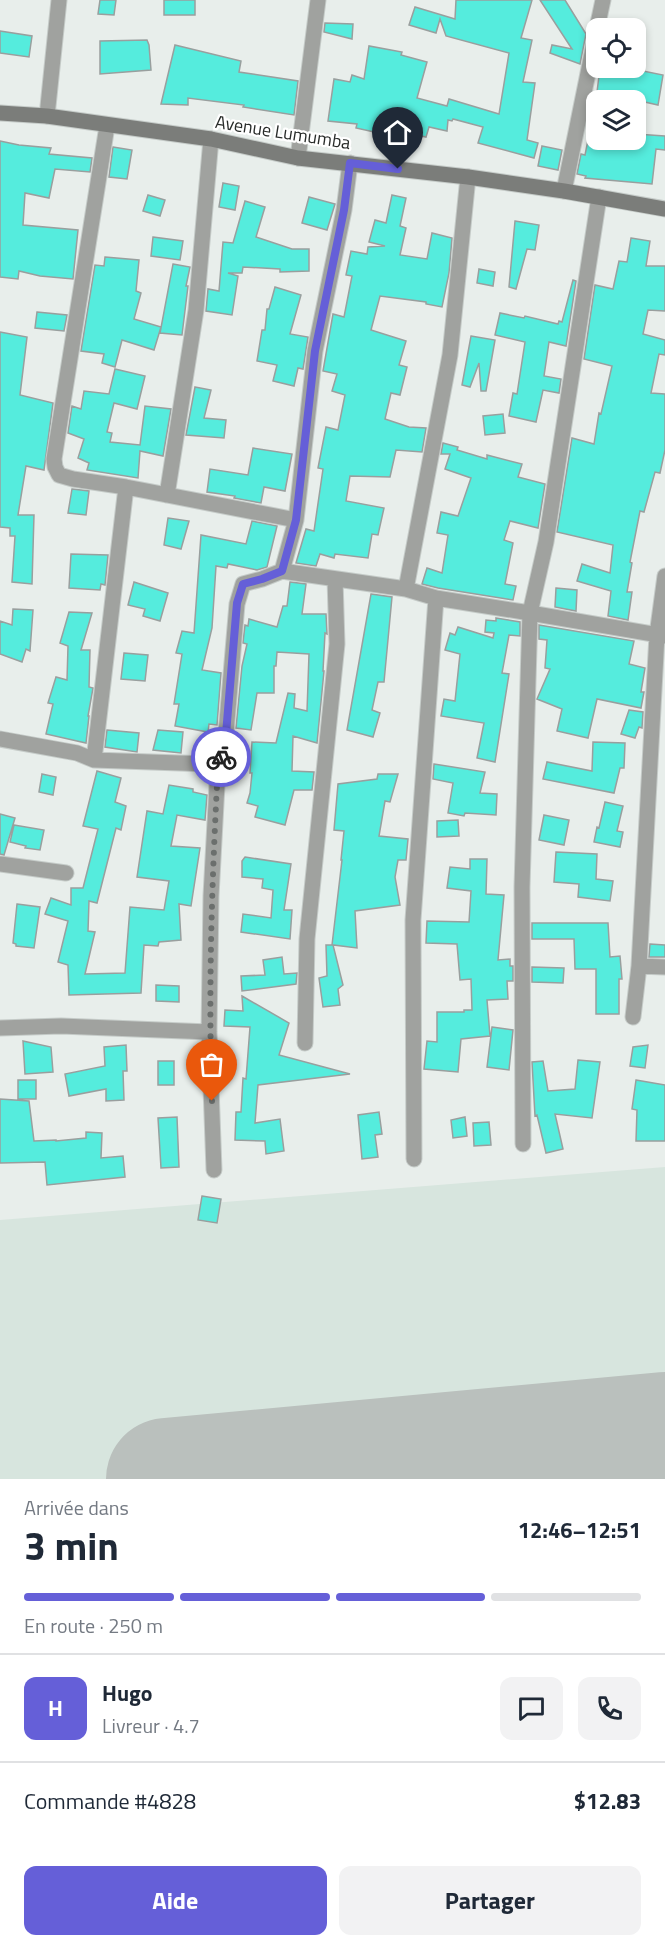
<!DOCTYPE html>
<html lang="fr">
<head>
<meta charset="utf-8">
<style>
  body { margin:0; font-family:"Titillium Web",sans-serif; background:#f2f2f3; color:#1f2937; height:100vh; display:flex; flex-direction:column; font-size:22px; white-space:nowrap }
  * { box-sizing:border-box; margin:0 }
  p { font-size:20px; color:#747a83 }
  .icon { flex:none; width:33px; height:33px; fill:none; stroke:currentColor; stroke-width:2; stroke-linecap:round; stroke-linejoin:round }
  .map { position:relative; height:1479px; overflow:hidden }
  .side { display:flex; flex-direction:column; background:#fff; flex:1 }
  .side>* { flex:none }
  .buttons { position:absolute; left:586px; top:18px; display:grid; gap:12px }
  .buttons a { display:grid; place-items:center; width:60px; height:60px; border-radius:12px; background:#fff; box-shadow:0 3px 9px #0003; font-size:30px }
  .pin { position:absolute; display:grid; place-items:center; width:51px; height:51px; color:#fff; margin:-62px -26px; border-radius:50% 50% 50% 0; rotate:-45deg; box-shadow:0 0 6px #0007 }
  .pin .icon { rotate:45deg }
  .courier { position:absolute; display:grid; place-items:center; width:60px; height:60px; margin:-30px; border:4px solid #655fd8; border-radius:50%; background:#fff; color:#222; box-shadow:0 2px 8px #0007 }
  .overview em { font-style:normal; font-weight:700 }
  .overview div { display:flex; flex-direction:column-reverse }
  .overview { display:flex; align-items:center; justify-content:space-between; height:102px; padding:0 24px }
  h1 { font-size:39px; font-weight:700; line-height:45px }
  .bar { display:grid; grid-template-columns:repeat(4,1fr); gap:9px 6px; align-content:center; height:72px; padding:0 24px }
  .bar i { height:8px; border-radius:4px; background:#e0e1e3 }
  .bar .current { background:#655fd8 }
  .bar p { grid-column:span 4 }
  .line { display:flex; align-items:center; gap:15px; padding:0 24px; border-top:2px solid #e0e1e3 }
  .line div { flex:1 }
  .round { display:grid; place-items:center; flex:none; width:63px; height:63px; border-radius:12px; background:#f2f2f3 }
  .action { display:flex; gap:12px; margin-top:auto; padding:12px 24px }
  .action a { flex:1; height:69px; border-radius:12px; background:#655fd8; color:#fff; font-size:24px; font-weight:700; line-height:69px; text-align:center }
  .action a+a { background:#f2f2f3; color:#1f2937 }
  .map>svg:first-child { display:block }
  .built { fill:#d7e5de }
  .lines { fill:none; stroke-linecap:round; stroke-linejoin:round }
  .runway { stroke:#bac0bd; stroke-width:122 }
  .building { fill:#55ecdd; stroke:#999f9e; stroke-width:1.5 }
  .street-casing { stroke:#c5cbc8; stroke-width:17 }
  .secondary-casing { stroke:#c5cbc8; stroke-width:17 }
  .street { stroke:#a0a29f; stroke-width:15 }
  .secondary { stroke:#7b7d7a; stroke-width:15 }
  .done { stroke:#6b6f6d; stroke-width:6; stroke-dasharray:0 10.8 }
  .route { stroke:#655fd8; stroke-width:8 }
  .labels { text-anchor:middle; dominant-baseline:central; stroke-width:4.5; stroke-linejoin:round; paint-order:stroke }
  .street-label { font-size:18px; fill:#282b29; stroke:#fff }
</style>
</head>
<body>
<div class="map">
<svg width="665" height="1479" viewBox="0 0 665 1479">
  <rect width="100%" height="100%" fill="#e8eeeb"/>
  <path class="built" d="M665 1167V1479H0V1220Z"/>
  <g class="lines">
    <path class="runway" d="M167 1479 665 1433"/>
  </g>
  <path class="building" d="M100 0H116L114 15 98 14Z
    M164 0H195V15H164Z
    M456 0H532L521 38 532 40 523 82 535 83 527 140 538 143 534 158 478 143 483 127 453 119 452 121 448 120 447 131 429 127 426 137 390 129 388 135 356 128 357 124 328 121 334 79 350 82 352 75 364 79 369 46 402 52 401 55 427 62 417 98 447 106 449 99 499 114 509 53 446 36 440 19 436 33 409 25 415 7 455 19Z
    M540 0H565L586 34 580 64 550 53 552 45 572 49Z
    M325 23 353 24 352 39 324 32Z
    M0 31 32 36 29 57 0 53Z
    M147 40 149 45 151 70 100 74V41Z
    M175 45 241 61 239 72 298 81 294 115 243 107 244 105 188 98V105L161 104Z
    M600 68H639L638 70 663 75 658 105 636 100H596Z
    M636 134 665 136V150L656 149 652 184 585 178 586 176 577 174 581 154 585 155 588 140H636Z
    M0 141 19 145 51 148 49 154 92 158 90 172 55 169 49 198 25 193 23 225 78 230 73 279 40 276 19 271 18 279 0 277Z
    M542 146 562 150 558 170 538 166Z
    M113 147 132 150 127 179 109 177Z
    M223 183 239 186 235 210 219 207Z
    M148 195 165 200 160 216 143 211Z
    M392 195 406 198 400 226 406 228 400 255 427 259 432 233 452 238 449 273 442 307 426 304V302L380 296 371 330 406 341 399 365 407 367 400 395 391 393 385 419 409 427 426 428 422 452 396 450 390 477 350 476 346 501 384 508 378 535 372 534 368 558 335 554 334 558 320 554 316 566 296 563 306 529 314 531 323 469 318 468 326 427 338 430 345 395 332 391 337 374 323 371 333 314 344 317 352 276 346 275 351 251 367 254 368 247 385 246 369 242 375 220 386 223Z
    M309 197 335 204 327 230 302 223Z
    M245 201 265 207 256 237 292 249H309V271L280 272V269L243 267 242 273H228L238 276 232 315 206 311 208 289 219 291 223 242 233 243Z
    M515 221 539 225 535 250 527 249 516 289 509 287Z
    M153 237 183 241 180 260 151 256Z
    M631 238 650 241 646 266H665V311L648 310 643 334 665 340V355L659 354 651 393 665 394V450L660 473 655 472 644 512 640 511 630 562 632 563 627 592H632L628 620 608 616 611 591 577 581 582 564 610 573 613 545 557 532 572 438 594 444 599 413 601 414 612 366 584 359 595 285 613 289 619 261 627 262Z
    M105 257 139 260 136 291 141 293 134 319 161 327 154 350 122 340 115 367 102 363 104 354 81 351 95 265 104 266Z
    M173 264 190 267 186 286H188L182 335 160 333Z
    M479 269 495 272 493 286 477 283Z
    M573 280 576 281 566 346 549 342 544 376 561 379 559 393 543 390 536 422 509 416 513 393 517 394 525 342 495 335 500 313 524 318 525 316 558 324 559 321 562 322Z
    M275 287 301 295 290 334 308 337 303 369 298 368 294 386 273 381 277 365 257 361 262 330H265L267 309H269Z
    M37 312 67 315 64 331 35 328Z
    M0 332 27 337 20 395 53 403 44 470 26 466 18 515H34L32 584 12 582 15 536H10V528L0 527Z
    M471 336 495 340 486 391H481L479 363 470 387 462 385Z
    M115 369 145 376 137 409 114 403 107 432 112 433 110 442 140 445 145 406 171 409 163 456 140 451 138 478 87 470 89 463 78 458 84 439 68 433 72 406 81 409 84 391 109 394Z
    M195 387 211 390 204 418 226 420 224 438 186 435Z
    M503 414 505 433 485 435 483 416Z
    M443 443 458 447 457 450 487 459V455L522 464 518 477 545 484 538 528 510 521 504 540 513 543 505 584 516 586 513 600 438 588 422 584 427 568 442 573 448 535 437 533 441 512 458 516 471 478 445 469 450 454H441Z
    M253 448 292 454 285 491 264 487 261 503 234 498 235 496 207 492 210 469 248 475Z
    M72 489 89 491 86 515 68 513Z
    M168 518 189 521 181 549 164 545Z
    M252 521 277 526 267 567 257 570 228 564 227 568 216 566 212 628 202 670 221 673 217 725 209 724 208 732 175 726 179 704H174L182 654 176 653 182 631 194 633 201 535 246 544Z
    M71 554 108 555 105 585 101 584 100 590 69 588Z
    M134 582 168 593 160 621 143 616 145 609 128 605Z
    M290 582 306 584 302 614H326L327 634 325 633 323 671H324L317 743 293 736 292 771 314 772 312 790H294L285 825 255 817 258 806 247 803 250 793 252 773H250L252 742 276 743 288 693 295 694 294 708 307 711 309 654 277 652 276 666H274V693H257L251 730 236 728 242 666 247 644 243 643 245 625 248 626 249 619 277 627 283 606H287Z
    M556 588 577 590 576 611 555 607Z
    M371 594 392 597 384 682H378L372 710 380 713 373 737 347 730Z
    M13 609 33 610 30 651 26 649 22 662 0 654V621L12 625Z
    M69 612 92 613 81 650H90L89 687 93 688 88 716H89L86 743 46 734 53 704 48 703 56 677 67 680 68 646 60 643Z
    M496 618 520 622V636L509 635 502 673 509 674 495 762 477 758 484 723 441 716 444 699 455 701 460 654 445 650 450 633 455 635 458 627 493 638 494 633 485 632 486 620 496 621Z
    M539 625 634 641 629 664 645 668 641 692H644L641 708 597 699 588 738 557 731 562 709 537 699 550 669 545 668 547 640 539 639Z
    M124 653 148 655 145 681 121 679Z
    M629 710 643 712 642 728 639 727 635 738 621 734Z
    M107 730 139 733 137 752 105 747Z
    M158 730 183 732 181 753 153 750Z
    M593 742 625 743 624 768H620L614 793 543 779 547 762 592 771Z
    M434 764 485 772 480 793 497 794 496 815 465 813 464 816 448 813 453 783 433 779Z
    M97 771 121 778 115 802 126 806 121 830 116 828 97 903 89 901 88 931 95 932 85 974 125 973 130 907 164 910 169 881 137 877 147 811 163 814 169 785 193 789V792L207 795 205 820 177 815 171 846 200 848 191 906 179 904 181 940 159 942 158 946 144 945 141 993 69 995 68 965 58 962 68 921 45 914 51 898 71 905V888H83L98 829 83 826Z
    M42 774 56 777 53 795 39 792Z
    M378 774H398L390 802 385 801 379 836 408 839 406 860H398L395 877 400 905 355 911 357 948 333 945 343 985 338 989 340 1005 323 1007 319 978 327 976 326 945H332L342 860H341L344 831 334 830 338 784 377 779Z
    M605 802 623 806 617 831 623 832 620 847 594 842 597 827 599 828Z
    M0 814 15 818 4 855 0 854Z
    M544 815 569 820 564 845 539 840Z
    M458 820 459 836 437 837V821Z
    M14 825 44 830 40 850 25 848 26 846 10 842Z
    M556 852 597 854 596 879 613 881 610 901 578 897 579 884 554 882Z
    M245 857 291 864 284 910H292L290 939 241 932 243 914 271 918 273 890 262 888 263 879 242 877V861Z
    M470 859H487L486 894 504 895 498 960 510 959V966H513V981H507L508 999 487 1000 490 1036 461 1039 458 1072 424 1069 427 1041 437 1042V1012H464V1010H472L471 979 460 980 457 944 426 943 427 921 469 922 471 891 447 888 450 867 470 869Z
    M17 904 40 907 34 948 16 946V944L13 943Z
    M532 923H608L610 957 620 956 622 979H619V1014H596V969H575L574 939H532Z
    M650 944 665 945V957H649Z
    M282 957 284 974 297 973 296 984 242 991 241 976 265 975 263 960Z
    M532 967 564 968 563 983 532 982Z
    M156 985 179 986V1002L156 1001Z
    M242 996 289 1023 279 1055 350 1074 258 1085 255 1123 280 1119 284 1151 266 1154 265 1141 235 1140 236 1112H241L243 1078 246 1079 250 1027 224 1026 225 1010 243 1011Z
    M492 1027 513 1030 509 1070 487 1067Z
    M23 1041 51 1047 53 1072 25 1074Z
    M126 1045 127 1071H123L124 1100 106 1101V1089L69 1096 65 1074 105 1066 104 1047Z
    M648 1045 645 1068 630 1066 633 1047Z
    M578 1060 600 1062 592 1118 555 1114 563 1149 546 1153 537 1115 535 1116 532 1062 543 1061 548 1091 575 1089Z
    M158 1061H174V1085H158Z
    M18 1080H36V1099H18Z
    M636 1080 665 1085V1141H636L637 1110 632 1109Z
    M0 1099 29 1101 34 1141 56 1140V1141L86 1138V1132L102 1133 101 1158 123 1156 125 1177 47 1185 45 1162 0 1163Z
    M379 1112 382 1134 375 1135 378 1157 362 1159 358 1115Z
    M177 1117 179 1167 161 1168 158 1118Z
    M465 1117 467 1136 453 1138 451 1120Z
    M489 1122 491 1145 474 1146 473 1123Z
    M202 1196 221 1199 217 1223 198 1220Z"/>
  <g class="lines">
    <defs>
      <path id="street" d="M597 28 603 0
        M47 116 59 0
        M107 126 54 459 55 467 59 475 73 479 126 487 296 520
        M298 158 318 0
        M564 191 597 29
        M167 495 196 310 211 139
        M282 571 406 589 436 598 530 613 665 636
        M406 589 450 355 468 177
        M0 739 77 753 94 760 208 764 218 766
        M94 760 126 487
        M0 864 66 873
        M639 966 665 967
        M633 1017 639 966 657 635 665 576
        M0 1028 61 1026 209 1032
        M305 1043 307 939 337 644 335 579
        M523 1144 522 887 530 613 546 542 599 197
        M414 1159 413 920 436 598
        M214 1170 209 1032 211 896 218 766 226 733 237 604 243 584 262 579 282 571 296 520 315 351 344 210 350 163"/>
      <path id="secondary" d="M0 113 47 116 211 139 298 158 468 177 564 191 665 209"/>
    </defs>
    <use href="#street" class="street-casing"/>
    <use href="#secondary" class="secondary-casing"/>
    <use href="#street" class="street"/>
    <use href="#secondary" class="secondary"/>
  </g>
  <g class="lines">
    <path class="done" d="M212 1101C208 989 212 878 218 766L221 757"/>
    <path class="route" d="M221 757 226 734 237 603 243 584 262 579 282 571 296 520 315 351 344 210 350 163 398 169"/>
  </g>
  <g class="labels">
    <g class="street-label">
      <text transform="translate(283 132) rotate(9)">Avenue Lumumba</text>
    </g>
  </g>
</svg>
<div class="buttons">
<a><svg class="icon" aria-label="locate" viewBox="0 0 24 24"><circle cx="12" cy="12" r="6"/><path d="M12 2v4M12 18v4M2 12h4M18 12h4"/></svg></a>
<a><svg class="icon" aria-label="layers" viewBox="0 0 24 24"><path d="M12 4l9 5-9 5-9-5zM3 14l9 5 9-5"/></svg></a>
</div>
<div class="pin" style="left:212px;top:1101px;background:#ea580c"><svg class="icon" aria-label="bag" viewBox="0 0 24 24"><path d="M5 8h14l-1 12H6zM9 8a3 3 0 0 1 6 0"/></svg></div>
<div class="pin" style="left:398px;top:169px;background:#1f2937"><svg class="icon" aria-label="home" viewBox="0 0 24 24"><path d="M3 11l9-7 9 7M6 9v11h12V9"/></svg></div>
<div class="courier" style="left:221px;top:757px"><svg class="icon" aria-label="bike" viewBox="0 0 24 24"><circle cx="6" cy="16" r="4"/><circle cx="18" cy="16" r="4"/><path d="M6 16l4-8h5l3 8M10 8l3 8H6M13 5h3"/></svg></div>
</div>
<section class="side">
<div class="overview"><div><h1>3 min</h1><p>Arrivée dans</p></div><em>12:46–12:51</em></div>
<div class="bar"><i class="current"></i><i class="current"></i><i class="current"></i><i></i><p>En route · 250 m</p></div>
<div class="line" style="height:108px"><b class="round" style="background:#655fd8;color:#fff">H</b><div><b>Hugo</b><p>Livreur · 4.7</p></div><a class="round"><svg class="icon" aria-label="chat" viewBox="0 0 24 24"><path d="M4 5h16v11H9l-5 4z"/></svg></a><a class="round"><svg class="icon" aria-label="phone" viewBox="0 0 24 24"><path d="M5 4h4l2 5-3 2q2 4 5 5l2-3 5 2v4C11 20 4 13 5 4z"/></svg></a></div>
<div class="line" style="height:78px"><div>Commande #4828</div><b>$12.83</b></div>
<div class="action"><a>Aide</a><a>Partager</a></div>
</section>
</body>
</html>
